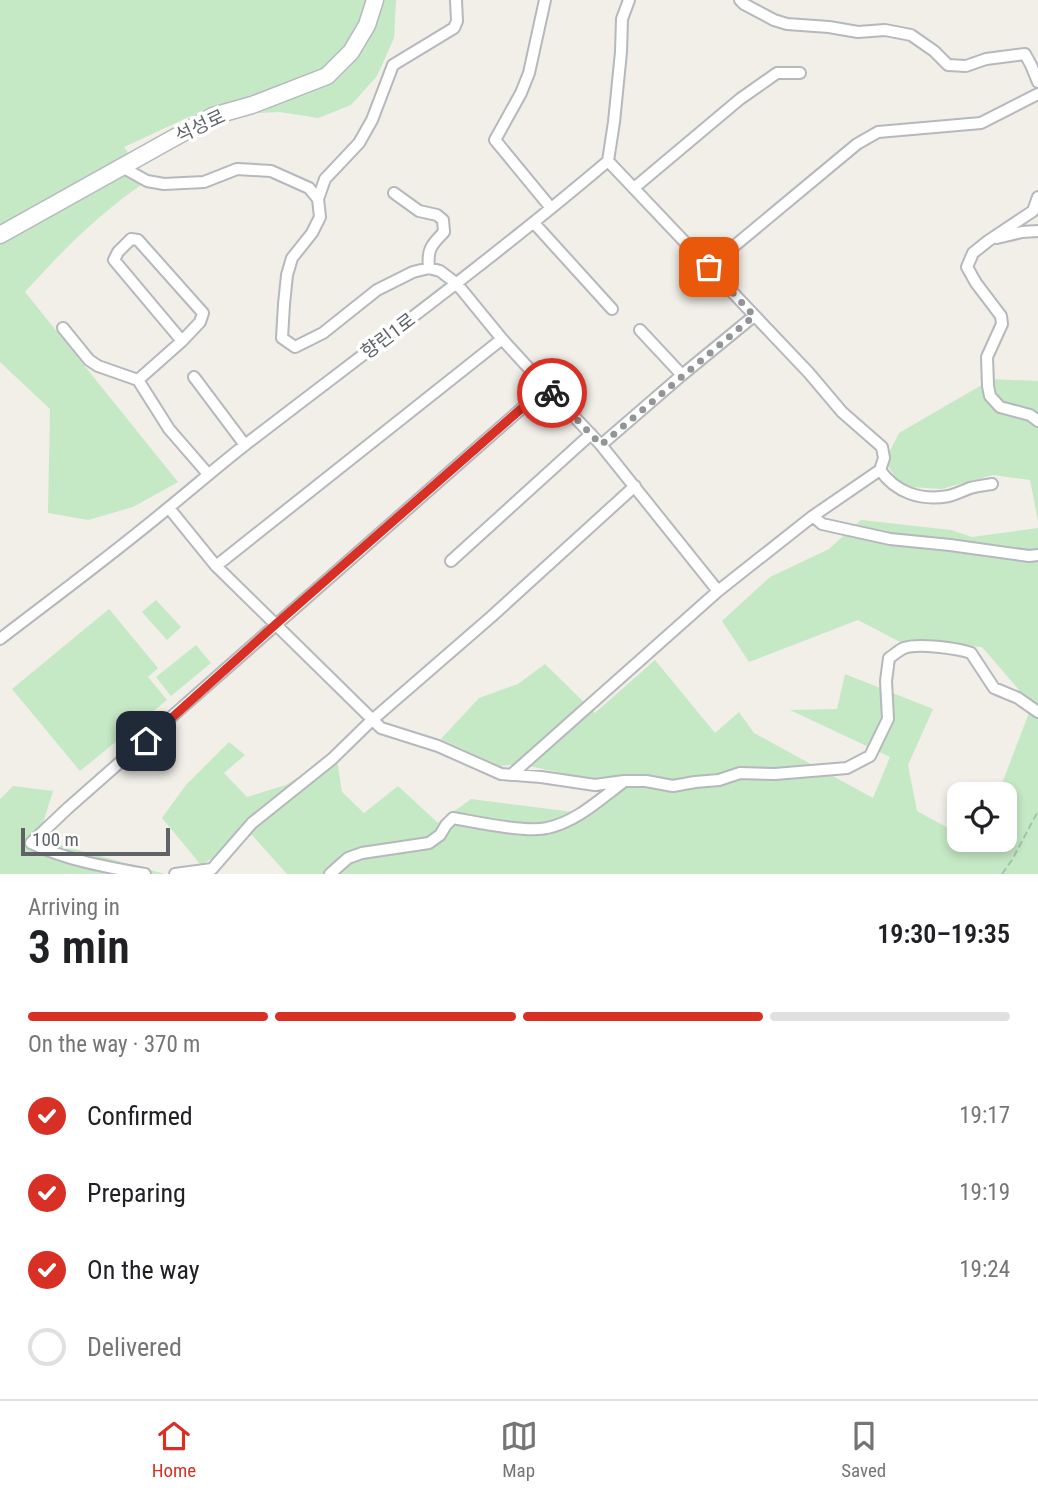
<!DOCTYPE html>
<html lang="en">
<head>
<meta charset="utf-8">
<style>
  body { margin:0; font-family:"Roboto Condensed","Noto Sans KR",sans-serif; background:#f6f6f6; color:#202124; height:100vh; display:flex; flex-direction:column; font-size:26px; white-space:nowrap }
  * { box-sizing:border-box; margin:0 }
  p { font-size:23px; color:#757577 }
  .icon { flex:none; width:38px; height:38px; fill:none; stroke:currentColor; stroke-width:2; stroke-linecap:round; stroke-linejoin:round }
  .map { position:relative; height:874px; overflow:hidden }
  .panel { display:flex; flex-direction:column; background:#fff; flex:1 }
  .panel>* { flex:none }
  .fabs { position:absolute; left:947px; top:782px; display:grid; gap:14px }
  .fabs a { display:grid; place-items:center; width:70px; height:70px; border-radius:14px; background:#fff; box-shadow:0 4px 10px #0003; font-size:35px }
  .scale { position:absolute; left:21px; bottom:18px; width:149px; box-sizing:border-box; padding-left:7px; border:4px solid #5f6368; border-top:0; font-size:19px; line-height:24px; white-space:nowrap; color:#5f6368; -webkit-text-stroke:5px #fff; paint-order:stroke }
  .pin { position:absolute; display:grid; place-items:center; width:60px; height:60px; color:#fff; margin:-30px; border-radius:14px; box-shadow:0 4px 10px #0006 }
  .courier { position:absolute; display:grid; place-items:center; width:70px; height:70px; margin:-35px; border:5px solid #d93025; border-radius:50%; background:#fff; color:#222; box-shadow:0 2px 9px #0007 }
  .head em { font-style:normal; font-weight:600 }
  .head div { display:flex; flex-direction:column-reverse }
  .head { display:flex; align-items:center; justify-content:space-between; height:119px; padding:0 28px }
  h1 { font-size:46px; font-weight:600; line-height:52px }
  .bar { display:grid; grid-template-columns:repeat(4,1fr); gap:10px 7px; align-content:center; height:84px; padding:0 28px }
  .bar i { height:9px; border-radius:5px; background:#e0e0e0 }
  .bar .selected { background:#d93025 }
  .bar p { grid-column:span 4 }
  ol { padding:0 28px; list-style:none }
  li { display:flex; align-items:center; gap:21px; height:77px }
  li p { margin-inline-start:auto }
  li .icon { padding:7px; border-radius:50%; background:#d93025; color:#fff; stroke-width:4 }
  li:last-child { color:#757577 }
  li i { width:38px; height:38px; border:4px solid #e0e0e0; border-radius:50% }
  .tabs { display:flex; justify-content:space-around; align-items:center; height:98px; border-top:2px solid #e0e0e0; background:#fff; font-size:19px; color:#757577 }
  .tabs a { display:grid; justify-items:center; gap:4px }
  .tabs .selected { color:#d93025 }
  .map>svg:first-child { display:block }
  .green { fill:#c5e8c5 }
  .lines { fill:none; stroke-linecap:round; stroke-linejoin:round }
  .street-casing { stroke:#b5b8bc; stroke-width:14 }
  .secondary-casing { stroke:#b6babf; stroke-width:19 }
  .path { stroke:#9cc7a9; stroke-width:2; stroke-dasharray:7 3.5; stroke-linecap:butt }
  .street { stroke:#fff; stroke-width:10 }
  .secondary { stroke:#fff; stroke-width:16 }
  .done { stroke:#929495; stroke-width:7; stroke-dasharray:0 12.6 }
  .route { stroke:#d93025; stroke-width:9 }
  .labels { text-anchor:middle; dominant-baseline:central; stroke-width:7; stroke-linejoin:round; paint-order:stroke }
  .street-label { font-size:19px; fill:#5f6368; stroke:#fff }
</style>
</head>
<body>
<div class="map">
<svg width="1038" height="874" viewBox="0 0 1038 874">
  <rect width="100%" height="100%" fill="#f1efe8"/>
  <path class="green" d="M0 0H396L394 38 377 76 351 105 318 118 280 112 191 116 124 147 147 181C99 213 63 250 25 292L178 482 133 507 88 520 48 513 50 409 0 362Z
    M992 379 1038 381V521L1030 480 993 475 941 489 912 487 896 479 885 461 899 433Z
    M861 520 951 530 972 537 1038 528V874H287L252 835 201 865 162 818 186 785 229 742 245 755 224 773 247 797 286 785 336 753 342 792 364 813 398 786 438 823 471 799 589 814 626 787 520 764 500 766 441 739 479 698 518 684 545 664 595 713 655 660 715 733 739 712 754 733 873 798 890 757 790 710 837 709 845 674 933 709 908 765 917 811 959 834V840H970L979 845 981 840H1004V794H998L1032 705 982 647 902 643 858 620 749 662 722 621 770 577 829 549Z
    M156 600 181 627 167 640 142 612Z
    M109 609 158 668 148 677 167 700 80 771 12 689Z
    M196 645 211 663 171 696 156 677Z
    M13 786 53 791 38 839 165 874H0V799Z"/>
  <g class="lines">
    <defs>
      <path id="street" d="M545 0 529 73 521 93 495 140 551 208
        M740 0 744 4 774 20 787 24 829 27 858 32 885 30 911 35 934 51 948 65 966 66 986 59 1025 54 1031 65 1038 82
        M608 161 614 122 621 52 622 19 629 0
        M122 167 147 181 164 184 204 182 237 169 271 171 309 188 318 199 320 217 312 233 292 258 287 275 284 304 282 338 295 347 323 333 377 290 413 272 429 268 440 271 457 284 502 339 546 387 68 808 31 843C66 860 106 867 145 874
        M634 188 740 99 777 73H800
        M394 193 419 211 437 215 443 220 444 232C431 245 427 250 429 268
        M1038 197 1033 211 988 241 973 253 967 267 976 283 1001 316 1002 324 987 357 988 386 990 396 1000 407 1030 415 1038 421
        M318 199 325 179 359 143 372 120 393 65 454 28 457 21 456 0
        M534 223 612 309
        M997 238 1022 232 1038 231
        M709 267 857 144 878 132 981 123 1038 94
        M63 328 89 360 98 366 138 380
        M640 330 682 375
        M182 341 200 322 203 313 138 240 131 239 118 252 114 260 182 341 138 380 169 429 208 474
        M194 377 245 445
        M546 387 601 445 718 591
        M601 445 682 375 754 316
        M880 470C896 493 921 501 949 496 956 494 963 491 970 488 977 486 985 485 992 484
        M169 508 216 566 381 728 438 746 501 774 541 777 595 785 624 781H646L673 786 695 782 719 780 740 773 775 774 847 768 870 756 888 719 886 681 889 658C894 655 899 650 904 648 917 643 957 648 971 653L994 688 1018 698 1038 712
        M813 516 822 524 890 539 950 545 1029 556 1038 555
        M451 561 591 434
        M216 566 502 339
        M0 639C56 596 113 554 167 509 193 488 218 466 245 445 367 351 490 261 608 161L809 373 842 412 882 447 884 458 880 470 813 516 718 591 511 775
        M175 874 212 869 252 823 332 759 371 721 491 617 635 486
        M330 874 348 858 362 853 429 843 440 835 446 825 453 818C476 822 526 833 547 828 576 822 599 800 622 783"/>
      <path id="secondary" d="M0 235 213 116 252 105 327 76 351 52 367 25 375 0"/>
    </defs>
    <use href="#street" class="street-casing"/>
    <use href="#secondary" class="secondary-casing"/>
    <path class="path" d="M1002 874 1012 860 1038 811"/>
    <use href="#street" class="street"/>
    <use href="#secondary" class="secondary"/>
  </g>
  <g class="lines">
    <path class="done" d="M552 393 601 445 754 316 709 267"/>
    <path class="route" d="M146 741 276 624 546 387 552 393"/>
  </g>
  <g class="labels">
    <g class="street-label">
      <text transform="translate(200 126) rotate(-25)">석성로</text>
      <text transform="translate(388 336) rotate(-37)">향린1로</text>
    </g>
  </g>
</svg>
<div class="fabs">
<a><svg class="icon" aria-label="locate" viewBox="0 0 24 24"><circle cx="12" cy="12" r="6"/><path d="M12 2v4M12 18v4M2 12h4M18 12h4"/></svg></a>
</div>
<div class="scale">100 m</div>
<div class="pin" style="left:709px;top:267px;background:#ea580c"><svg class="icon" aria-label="bag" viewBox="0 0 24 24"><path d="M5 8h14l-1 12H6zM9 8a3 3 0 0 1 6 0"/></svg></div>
<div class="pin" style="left:146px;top:741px;background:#1f2937"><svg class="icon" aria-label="home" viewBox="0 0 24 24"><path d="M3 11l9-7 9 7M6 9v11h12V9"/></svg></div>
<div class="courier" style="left:552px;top:393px"><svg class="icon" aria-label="bike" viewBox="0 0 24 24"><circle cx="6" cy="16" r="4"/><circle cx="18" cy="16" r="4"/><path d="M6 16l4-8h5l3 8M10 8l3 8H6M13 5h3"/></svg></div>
</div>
<section class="panel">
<div class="head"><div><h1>3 min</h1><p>Arriving in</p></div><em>19:30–19:35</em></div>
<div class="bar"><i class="selected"></i><i class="selected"></i><i class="selected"></i><i></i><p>On the way · 370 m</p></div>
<ol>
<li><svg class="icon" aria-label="check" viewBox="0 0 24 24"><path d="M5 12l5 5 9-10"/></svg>Confirmed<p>19:17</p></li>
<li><svg class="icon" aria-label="check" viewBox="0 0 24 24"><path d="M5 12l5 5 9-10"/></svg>Preparing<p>19:19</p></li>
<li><svg class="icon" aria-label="check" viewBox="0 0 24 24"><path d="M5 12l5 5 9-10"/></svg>On the way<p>19:24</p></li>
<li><i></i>Delivered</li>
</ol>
</section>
<nav class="tabs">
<a class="selected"><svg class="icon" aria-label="home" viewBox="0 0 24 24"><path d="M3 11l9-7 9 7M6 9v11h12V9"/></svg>Home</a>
<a><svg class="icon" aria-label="map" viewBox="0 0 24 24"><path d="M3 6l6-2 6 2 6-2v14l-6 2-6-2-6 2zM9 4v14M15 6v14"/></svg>Map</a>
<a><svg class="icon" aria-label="saved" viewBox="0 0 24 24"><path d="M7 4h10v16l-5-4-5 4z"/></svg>Saved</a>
</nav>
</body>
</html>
